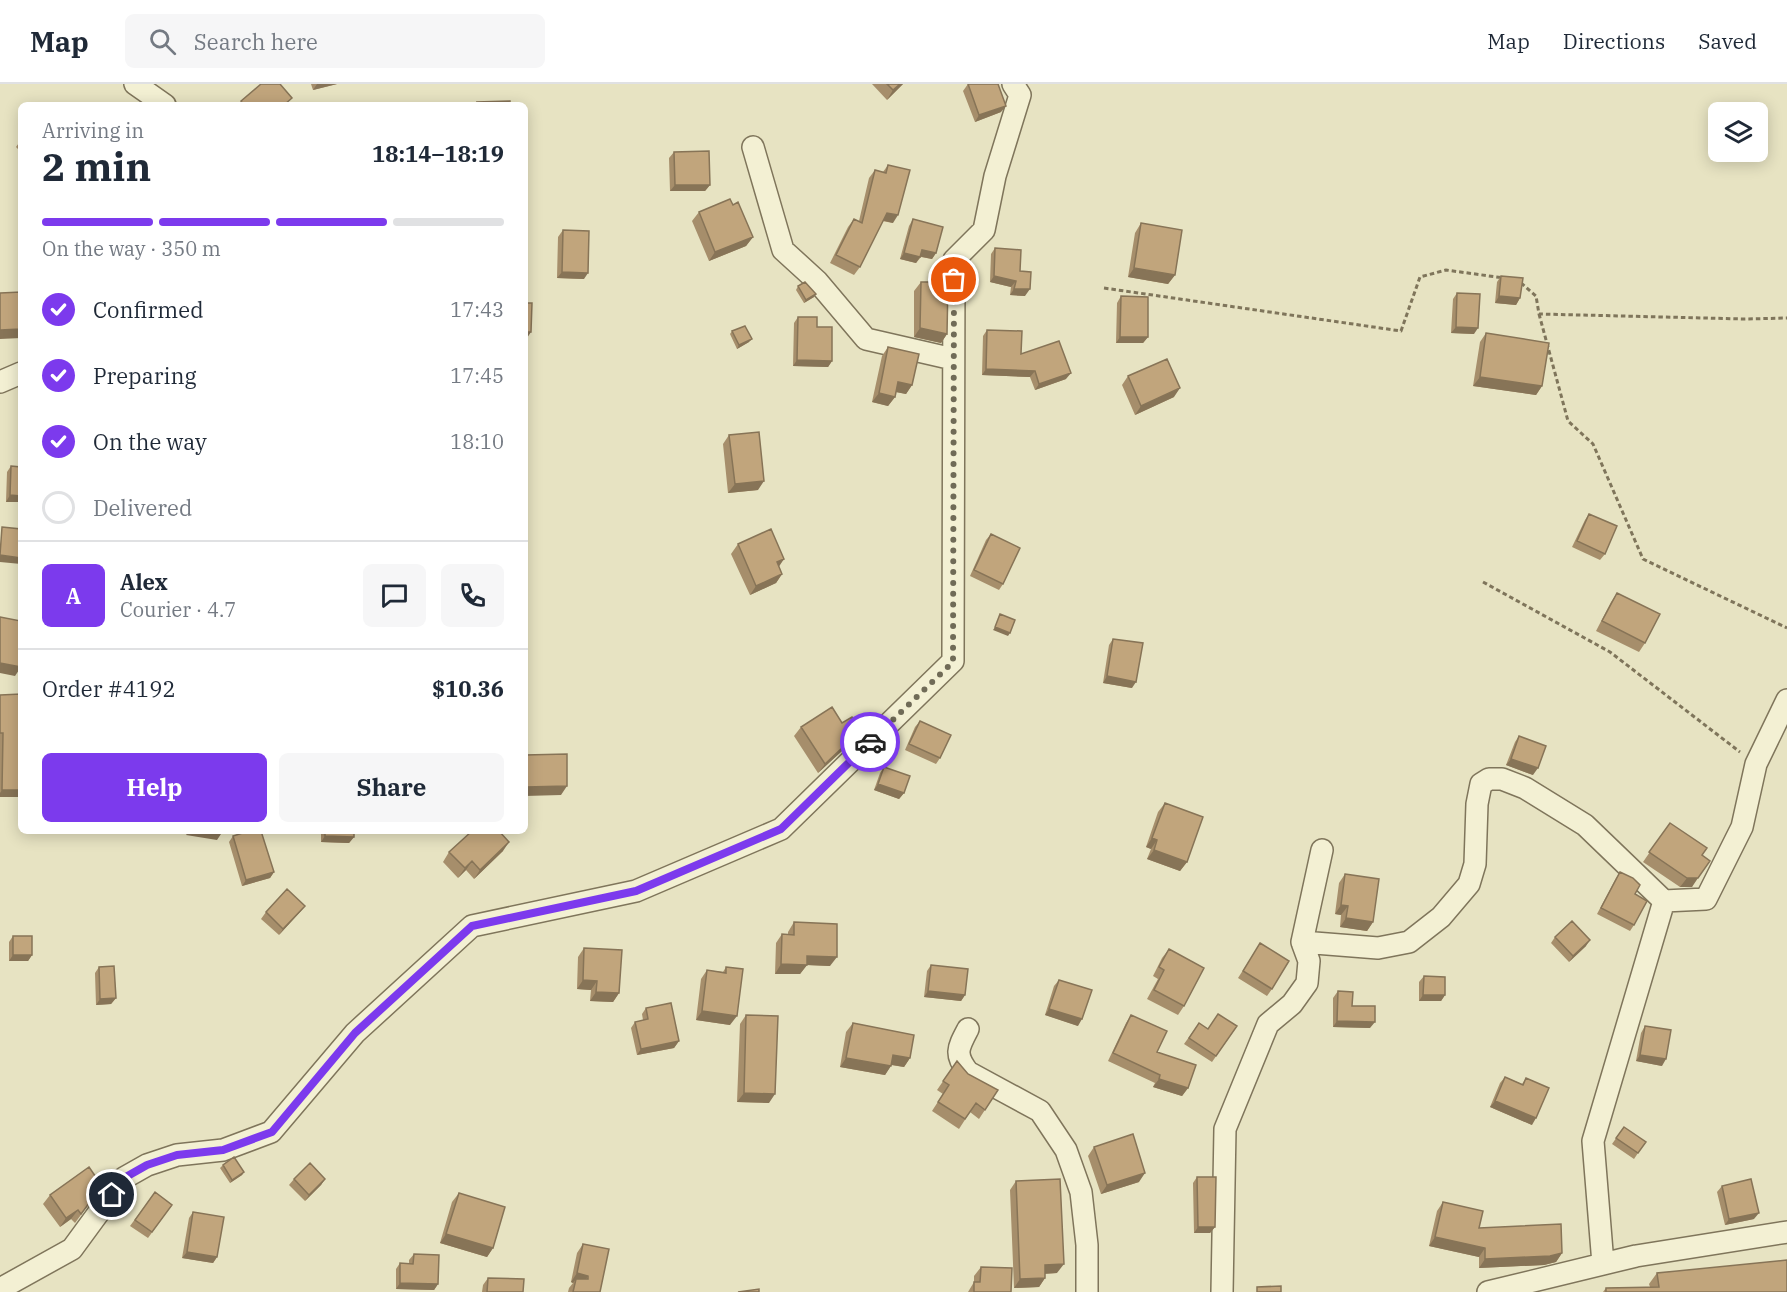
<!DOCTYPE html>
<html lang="en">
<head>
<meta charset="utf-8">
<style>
  body { margin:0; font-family:"IBM Plex Serif",serif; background:#f6f6f7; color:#1f2937; height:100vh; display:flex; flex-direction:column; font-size:22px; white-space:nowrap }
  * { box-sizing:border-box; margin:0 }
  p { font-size:20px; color:#747a83 }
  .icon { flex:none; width:33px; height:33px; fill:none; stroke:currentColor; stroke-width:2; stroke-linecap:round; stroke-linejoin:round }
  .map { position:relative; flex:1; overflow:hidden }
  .details { position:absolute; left:18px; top:18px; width:510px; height:732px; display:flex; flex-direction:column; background:#fff; border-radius:9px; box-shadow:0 3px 15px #0003 }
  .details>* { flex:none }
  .fabs { position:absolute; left:1708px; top:18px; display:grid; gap:12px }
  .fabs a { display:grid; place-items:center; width:60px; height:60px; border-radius:9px; background:#fff; box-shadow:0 3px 15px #0003; font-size:30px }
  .pin { position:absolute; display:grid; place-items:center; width:51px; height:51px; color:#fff; margin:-26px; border:3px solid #fff; border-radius:50%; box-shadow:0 2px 6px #0007 }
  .courier { position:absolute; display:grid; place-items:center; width:60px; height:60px; margin:-30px; border:4px solid #7c3aed; border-radius:50%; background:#fff; color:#222; box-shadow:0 2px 8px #0007 }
  .summary em { font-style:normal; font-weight:700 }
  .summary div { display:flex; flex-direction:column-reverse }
  .summary { display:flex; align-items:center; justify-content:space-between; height:102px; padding:0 24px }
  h1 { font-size:39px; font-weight:700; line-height:45px }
  .bar { display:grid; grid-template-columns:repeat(4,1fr); gap:9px 6px; align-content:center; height:72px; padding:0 24px }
  .bar i { height:8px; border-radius:4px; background:#e0e1e3 }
  .bar .active { background:#7c3aed }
  .bar p { grid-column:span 4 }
  .line { display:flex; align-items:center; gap:15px; padding:0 24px; border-top:2px solid #e0e1e3 }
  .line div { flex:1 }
  .round { display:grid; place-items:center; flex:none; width:63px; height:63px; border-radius:9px; background:#f6f6f7 }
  ol { padding:0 24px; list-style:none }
  li { display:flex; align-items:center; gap:18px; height:66px }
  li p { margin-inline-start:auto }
  li .icon { padding:6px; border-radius:50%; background:#7c3aed; color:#fff; stroke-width:4 }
  li:last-child { color:#747a83 }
  li i { width:33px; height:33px; border:3px solid #e0e1e3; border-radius:50% }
  .action { display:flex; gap:12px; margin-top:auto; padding:12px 24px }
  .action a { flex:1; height:69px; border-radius:9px; background:#7c3aed; color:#fff; font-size:24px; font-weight:700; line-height:69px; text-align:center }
  .action a+a { background:#f6f6f7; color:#1f2937 }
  header { display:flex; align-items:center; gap:36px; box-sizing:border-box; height:84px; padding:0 30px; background:#fff; border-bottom:2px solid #e0e1e3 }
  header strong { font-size:28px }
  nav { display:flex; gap:33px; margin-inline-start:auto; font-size:21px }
  .search { width:420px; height:54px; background:#f6f6f7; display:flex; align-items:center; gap:15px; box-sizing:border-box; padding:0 21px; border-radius:9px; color:#747a83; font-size:22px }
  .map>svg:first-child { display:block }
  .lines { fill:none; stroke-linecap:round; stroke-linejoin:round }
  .minor-casing { stroke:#7f755b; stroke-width:24 }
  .path { stroke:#7f755b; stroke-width:3; stroke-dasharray:4.5 3; stroke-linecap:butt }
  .minor { stroke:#f3f0d3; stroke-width:21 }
  .wall { fill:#a68e6b }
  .shaded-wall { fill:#877457 }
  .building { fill:#c1a57c; stroke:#877457; stroke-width:1.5 }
  .done { stroke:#706b57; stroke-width:6; stroke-dasharray:0 10.8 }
  .route { stroke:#7c3aed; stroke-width:8 }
</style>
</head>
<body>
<header>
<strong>Map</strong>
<div class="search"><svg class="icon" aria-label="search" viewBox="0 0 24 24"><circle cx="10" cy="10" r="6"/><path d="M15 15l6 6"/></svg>Search here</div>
<nav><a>Map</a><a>Directions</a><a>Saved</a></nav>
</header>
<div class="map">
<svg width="1787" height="1208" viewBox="0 0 1787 1208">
  <rect width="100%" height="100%" fill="#e7e3c2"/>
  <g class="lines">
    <defs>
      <path id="minor" d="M135 0 165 21
        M753 63 783 166 817 197 866 255 953 275
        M0 298 21 289
        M1302 858 1378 864 1409 858 1441 833 1469 800 1475 780 1477 720 1481 700 1489 695H1502L1525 704 1585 741 1664 817
        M968 945C958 964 954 970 968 988L1040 1027 1066 1066 1081 1108 1087 1161V1208
        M1603 1180 1593 1057 1664 817 1706 815 1742 743 1756 680 1787 616
        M0 1205 72 1165 124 1094 147 1081 177 1071 223 1066 271 1048 355 949 472 842 636 807 781 745 953 577 954 176 984 146 995 92 1020 11 1013 0
        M1222 1208 1225 1045 1268 940 1292 920 1307 899 1309 877 1302 858 1322 766
        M1488 1208 1636 1172 1787 1148"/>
    </defs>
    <use href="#minor" class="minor-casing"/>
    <path class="path" d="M1521 199 1536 212 1539 230 1745 235 1787 234
      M1104 204 1401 247 1420 193 1446 186 1504 194
      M1539 230 1568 337 1593 360 1643 475 1787 544
      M1483 498 1610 568 1740 668"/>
    <use href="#minor" class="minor"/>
  </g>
  <path class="wall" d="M311 0H337L313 6Z
    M872 0H903L887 16Z
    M968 0 1001 28 975 38 963 7Z
    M21 56V68L16 63Z
    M674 68 710 101 705 107H670L669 74Z
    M888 81 893 139 882 137 860 183 854 191 830 179 848 143 854 135 859 137 869 94 875 86 883 88Z
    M733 121 753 153 746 162 709 177 692 137 699 128Z
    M913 135 936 169 932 175 921 173 916 179 900 175 909 142Z
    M1141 139 1175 191 1168 200 1128 193 1135 149Z
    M563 146 584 195 557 194 558 153Z
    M995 164 1020 187 1025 212 1010 211 1011 203 990 198 991 170Z
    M1501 192 1520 214 1516 221 1495 219 1497 198Z
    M921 198 947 250 941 259 914 253V207Z
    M798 202 816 210 814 213 804 219 796 206Z
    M1457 209 1474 250 1451 249 1453 215Z
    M1121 212 1148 253 1143 259H1116L1117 219Z
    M798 233 817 243 832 277 828 283 793 282 794 239Z
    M987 246 1021 270 1066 295 1035 306 1030 293 982 291 983 252Z
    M732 247 749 258 737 265 730 250Z
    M1486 249 1542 302 1536 311 1473 302 1480 258Z
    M888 263 912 301 906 310 896 308 895 313 888 322 872 318 882 272Z
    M1128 292 1174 313 1135 331 1122 301Z
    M729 351 758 406 728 409 723 360Z
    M11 382 21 383V418H6L7 388Z
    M1589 430 1605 470 1600 476 1572 463 1585 436Z
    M991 450 1003 500 999 506 970 492 986 456Z
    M738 460 779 483 782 490 776 499 750 511 731 470Z
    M1617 509 1645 559 1639 568 1596 547 1611 518Z
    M1113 555 1132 604 1103 599 1109 561Z
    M0 611 21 713H0Z
    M920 637 940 674 936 680 905 666 915 643Z
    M842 639 855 655 818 689 794 652 801 643Z
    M1519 652 1533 691 1506 681 1515 658Z
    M884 683 904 709 899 715 874 706 880 689Z
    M1165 719 1187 778 1180 787 1147 775 1151 765 1146 763 1158 728Z
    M1670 739 1702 771 1692 803H1680L1643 778Z
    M321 747H354V753L349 759 321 758Z
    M233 752 274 788 270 794 242 802 229 758Z
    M503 767 474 795 466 786 458 794 443 778 449 768Z
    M1620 788 1635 810 1634 841 1630 847 1597 830 1616 794Z
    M1345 790 1373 838 1367 847 1340 843 1341 831 1335 830 1339 799Z
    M305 822 300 828 279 851 261 835 266 828Z
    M794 838 830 882 807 881 800 890H775L776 859 782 850H788V848Z
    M13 852 32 871 28 877H9V858Z
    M1555 853 1586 862 1569 878 1551 859Z
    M584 864 619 909 613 918 590 917 591 906 577 905 578 873Z
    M1169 865 1184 922 1178 931 1147 915 1158 895 1153 892 1162 874Z
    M1256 866 1272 905 1267 912 1238 894Z
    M931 881 965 911 961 917 924 913 927 887Z
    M99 883 116 914 111 920 96 921 95 889Z
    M726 883 730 941 696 936 701 895 707 886 723 888Z
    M1424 892 1445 911 1441 917H1419V898Z
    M1059 896 1078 942 1045 931 1054 902Z
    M1338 907 1352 922 1370 944 1333 943V914Z
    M646 924 679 957 674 964 637 971 631 944 635 938 643 936 642 930Z
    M746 931 769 1019 737 1018 740 940Z
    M1131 931 1157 968 1188 1004 1182 1012 1153 1003 1155 999 1108 977 1126 939Z
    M853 939 910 974 904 983 891 981 885 991 840 983 846 948Z
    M1199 939 1208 945 1237 942 1212 978 1184 960Z
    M1645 942 1662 982 1636 977 1641 949Z
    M957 977 968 990 998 1006 979 1035 970 1028 959 1045 932 1027 943 1010 937 1006Z
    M1505 993 1522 1000 1526 994 1532 1041 1490 1023 1500 999Z
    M1624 1043 1638 1069 1634 1075 1612 1060Z
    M1094 1063 1139 1098 1101 1110 1088 1072Z
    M223 1081 244 1088 242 1091 230 1099 220 1084Z
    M1197 1093 1215 1143 1210 1149H1194L1193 1099Z
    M294 1095H325L321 1101 305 1117 289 1101Z
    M1016 1097 1057 1189 1045 1190V1194L1039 1203 1014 1204 1010 1106Z
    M102 1102 75 1139 71 1135 60 1143 43 1120 50 1111Z
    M1722 1102 1754 1135 1725 1141 1717 1108Z
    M155 1108 172 1121 148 1154 130 1142Z
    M459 1109 493 1164 487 1173 440 1159 452 1118Z
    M1443 1118 1479 1144 1562 1169 1556 1178 1544 1181 1479 1184V1173L1429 1162 1437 1127Z
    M193 1128 217 1173 213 1179 182 1174 189 1134Z
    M583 1160 600 1208H568L569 1204 573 1199 571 1198 577 1169Z
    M414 1170 438 1200 434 1206 396 1205V1185L400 1179H409V1176Z
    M981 1183 1011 1208H968L974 1198V1192Z
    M1657 1189 1787 1208H1603L1606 1204 1650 1203 1649 1200Z
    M488 1194 523 1208H482L483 1201Z"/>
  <path class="shaded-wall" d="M317 0H337L313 6Z
    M900 0H903L887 16 893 6Z
    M1006 22 1001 28 975 38 979 31Z
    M675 101H710L705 107H670Z
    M887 129 898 131 893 139 881 136Z
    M753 153 746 162 709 177 715 168Z
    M922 166 936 169 932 175 918 172Z
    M904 169 920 173 916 179 900 175Z
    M1134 184 1175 191 1168 200 1128 193Z
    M562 188 588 189 584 195 557 194Z
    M994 192 1016 197 1011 203 990 198Z
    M1014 205H1030L1025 212 1010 211Z
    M816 210 814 213 804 219 806 216Z
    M1499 212 1520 214 1516 221 1495 219Z
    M1456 243 1478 244 1474 250 1451 249Z
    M920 244 947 250 941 259 914 253Z
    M21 245V254L0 255V246Z
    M525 248H531L527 254H525Z
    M1120 253H1148L1143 259H1116Z
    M752 255 749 258 737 265 739 261Z
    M797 276 832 277 828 283 793 282Z
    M986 285 1035 287 1030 293 982 291Z
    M1071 289 1066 295 1035 306 1039 300Z
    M1480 293 1542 302 1536 311 1473 302Z
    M898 298 912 301 906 310 891 307Z
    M1180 304 1174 313 1135 331 1141 322Z
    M879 309 895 313 888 322 872 318Z
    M764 397 758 406 728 409 735 400Z
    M10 411 21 412V418H6Z
    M0 471 21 474V480L0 478Z
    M784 475 778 484 777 478Z
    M782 490 776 499 750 511 756 502Z
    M995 543 1010 549 1008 552 993 546Z
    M0 579 21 583 15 592 0 589Z
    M1107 592 1136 598 1132 604 1103 599Z
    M861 646 855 655 818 689 825 680Z
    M1511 675 1538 684 1533 691 1506 681Z
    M878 700 904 709 899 715 874 706Z
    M567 702 561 711 525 712V703Z
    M2 706H21V713H0V709Z
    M189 747H223L217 756 186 751Z
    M325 752 354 753 349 759 321 758Z
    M1152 754 1157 756 1151 765 1146 763Z
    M509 758 503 767 474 795 480 786Z
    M1154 766 1187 778 1180 787 1147 775Z
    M472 777 466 786 458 794 465 784Z
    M274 788 270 794 242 802 246 796Z
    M1687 794H1698L1692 803H1680Z
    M1341 821 1348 822 1341 831 1335 830Z
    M305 822 300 828 279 851 283 845Z
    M1346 834 1373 838 1367 847 1340 843Z
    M1590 856 1586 862 1569 878 1573 872Z
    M13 871H32L28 877H9Z
    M807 872 837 873 830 882 807 881 800 890H775L781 880Z
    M583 896 597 897 591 906 577 905Z
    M928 907 965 911 961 917 924 913Z
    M596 908 619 909 613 918 590 917Z
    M1423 911H1445L1441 917H1419Z
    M116 914 111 920 96 921 100 915Z
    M1049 925 1082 935 1078 942 1045 931Z
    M702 927 737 932 730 941 696 936Z
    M1337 937 1375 938 1370 944 1333 943Z
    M679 957 674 964 637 971 641 965Z
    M893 971 910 974 904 983 887 980Z
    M1640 971 1666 975 1662 982 1636 977Z
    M846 974 891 982 885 991 840 983Z
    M1159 995 1188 1004 1182 1012 1153 1003Z
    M744 1009 775 1010 769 1019 737 1018Z
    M1495 1017 1536 1034 1532 1041 1490 1023Z
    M244 1088 242 1091 230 1099 232 1096Z
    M1145 1089 1139 1098 1101 1110 1107 1101Z
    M325 1095 321 1101 305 1117 309 1111Z
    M78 1126 71 1135 60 1143 66 1134Z
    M1759 1129 1754 1135 1725 1141 1729 1135Z
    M1198 1143H1215L1210 1149H1194Z
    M446 1150 493 1164 487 1173 440 1159Z
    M1435 1153 1485 1164 1479 1173 1429 1162Z
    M187 1168 217 1173 213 1179 182 1174Z
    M1562 1169 1556 1178 1544 1181 1479 1184 1485 1175Z
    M1064 1180 1057 1189 1038 1190 1045 1181Z
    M577 1189 588 1192 582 1201 576 1195 573 1199 571 1198Z
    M1045 1194 1039 1203 1014 1204 1020 1195Z
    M400 1199 438 1200 434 1206 396 1205Z"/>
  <path class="building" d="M261 0H280L292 14 284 21H244L241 17Z
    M887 0H900L893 6Z
    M968 0H998L1006 22 979 31Z
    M510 17V21H478L477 18Z
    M709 67 710 101H675L674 68Z
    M888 81 910 86 898 131 887 129 860 183 836 171 854 135 862 139 875 86 886 89Z
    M730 115 733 121 738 118 753 153 715 168 699 128Z
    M913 135 943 143 936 169 922 166 920 173 904 169Z
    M1141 139 1182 146 1175 191 1134 184Z
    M563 146 589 147 588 189 562 188Z
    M995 164 1021 166 1020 187 1031 188 1030 205H1014L1016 197 994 192Z
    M1501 192 1523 194 1520 214 1499 212Z
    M805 198 816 210 806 216 798 202Z
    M921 198H948L947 250 920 244Z
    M21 208V245L0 246V209Z
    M1457 209 1480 210 1478 244 1456 243Z
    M1121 212 1148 213V253H1120Z
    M525 219H532L531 248H525Z
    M798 233H817V243H832V277L797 276Z
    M745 242 752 255 739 261 732 247Z
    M987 246 1022 247 1021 270 1059 257 1071 289 1039 300 1035 287 986 285Z
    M1486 249 1549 259 1542 302 1480 293Z
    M888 263 919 270 912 301 898 298 895 313 879 309Z
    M1167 275 1180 304 1141 322 1128 292Z
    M759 348 764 397 735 400 729 351Z
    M11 382 21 383V412L10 411Z
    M1589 430 1617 442 1605 470 1577 457Z
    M2 443 21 445V474L0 471Z
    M771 445 784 475 777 478 782 490 756 502 738 460Z
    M991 450 1020 464 1003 500 974 486Z
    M1617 509 1660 530 1645 559 1602 537Z
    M1000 530 1015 536 1010 549 995 543Z
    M0 533 21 537V583L0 579Z
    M1113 555 1143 559 1136 598 1107 592Z
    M21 610V706H2L3 649H0V611Z
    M832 623 842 639 852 633 861 646 825 680 801 643Z
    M920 637 951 651 940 674 909 660Z
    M1519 652 1546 662 1538 684 1511 675Z
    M567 670V702L525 703V671Z
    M884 683 910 692 904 709 878 700Z
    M1165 719 1203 733 1187 778 1154 766 1157 756 1152 754Z
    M1670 739 1707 764 1702 771 1710 777 1698 794H1687L1649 768Z
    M249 747H261L274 788 246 796 233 752Z
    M325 747H354V753L325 752Z
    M472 747H499L509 758 480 786 472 777 465 784 449 768Z
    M1620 788 1633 794 1640 801 1635 810 1647 817 1634 841 1601 824Z
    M1345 790 1379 795 1373 838 1346 834 1348 822 1341 821Z
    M287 805 305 822 283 845 266 828Z
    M1572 837 1590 856 1573 872 1555 853Z
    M794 838 837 840V873L807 872V881L781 880 782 850 794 851Z
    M13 852H32V871H13Z
    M1260 859 1289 877 1272 905 1243 887Z
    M584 864 622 866 619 909 596 908 597 897 583 896Z
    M1169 865 1204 884 1184 922 1154 906 1164 886 1159 883Z
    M931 881 968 885 965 911 928 907Z
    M114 882 116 914 100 915 99 883Z
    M726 883 743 885 737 932 702 927 707 886 726 889Z
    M1424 892 1445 893V911H1423Z
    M1059 896 1092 906 1082 935 1049 925Z
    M1338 907 1353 908 1352 922H1375V938L1337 937Z
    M671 919 679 957 641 965 635 938 648 935 646 924Z
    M1218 930 1237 942 1216 972 1189 954 1199 939 1208 945Z
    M746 931 778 932 775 1010 744 1009Z
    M1131 931 1167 947 1157 968 1196 981 1188 1004 1159 995 1160 991 1113 969Z
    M853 939 914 951 910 974 893 971 891 982 846 974Z
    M1645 942 1671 946 1666 975 1640 971Z
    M957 977 968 990 998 1006 985 1026 976 1019 965 1035 938 1018 949 1001 943 997Z
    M1505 993 1523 1001 1526 994 1549 1004 1536 1034 1495 1017Z
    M1624 1043 1646 1058 1638 1069 1616 1054Z
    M1133 1050 1145 1089 1107 1101 1094 1063Z
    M234 1073 244 1088 232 1096 223 1081Z
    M310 1079 325 1095 309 1111 294 1095Z
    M89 1083 102 1102 81 1130 78 1126 66 1134 50 1111Z
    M1197 1093H1216L1215 1143H1198Z
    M1060 1095 1064 1180 1045 1181V1194L1020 1195 1016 1097Z
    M1751 1095 1759 1129 1729 1135 1722 1102Z
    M155 1108 172 1121 152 1148 135 1136Z
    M459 1109 505 1123 493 1164 446 1150Z
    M1443 1118 1483 1127 1479 1144 1561 1140 1562 1169 1550 1172 1485 1175V1164L1435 1153Z
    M193 1128 224 1133 217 1173 187 1168Z
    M583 1160 609 1165 600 1208H573L576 1195H588V1192L577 1189Z
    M414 1170 439 1171 438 1200 400 1199V1179L413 1180Z
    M1787 1176V1208H1606V1204L1659 1203 1657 1189Z
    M981 1183 1012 1184 1011 1208H974V1198H980Z
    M488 1194 524 1195 523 1208H487Z
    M1281 1202V1208H1257V1203Z
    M759 1205V1208H738Z"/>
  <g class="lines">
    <path class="done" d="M870 658 953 578 954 196"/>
    <path class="route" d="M112 1111 124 1094 147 1081 177 1071 223 1066 272 1048 355 949 472 842 636 807 781 745 870 658"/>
  </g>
</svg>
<div class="fabs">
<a><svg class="icon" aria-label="layers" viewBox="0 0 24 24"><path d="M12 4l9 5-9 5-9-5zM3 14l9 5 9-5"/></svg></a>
</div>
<div class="pin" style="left:954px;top:196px;background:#ea580c"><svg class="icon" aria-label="bag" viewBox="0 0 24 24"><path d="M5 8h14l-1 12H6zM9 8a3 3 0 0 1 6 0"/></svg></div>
<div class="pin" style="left:112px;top:1111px;background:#1f2937"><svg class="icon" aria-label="home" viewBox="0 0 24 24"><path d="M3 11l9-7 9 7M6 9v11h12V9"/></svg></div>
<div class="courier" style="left:870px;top:658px"><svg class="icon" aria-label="car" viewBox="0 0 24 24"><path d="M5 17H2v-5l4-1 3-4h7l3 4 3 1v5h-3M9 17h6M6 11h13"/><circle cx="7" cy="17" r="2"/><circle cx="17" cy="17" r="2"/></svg></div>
<section class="details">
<div class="summary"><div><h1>2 min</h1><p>Arriving in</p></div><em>18:14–18:19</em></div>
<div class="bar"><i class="active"></i><i class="active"></i><i class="active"></i><i></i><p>On the way · 350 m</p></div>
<ol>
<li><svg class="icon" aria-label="check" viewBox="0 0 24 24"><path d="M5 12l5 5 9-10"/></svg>Confirmed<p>17:43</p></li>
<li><svg class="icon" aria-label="check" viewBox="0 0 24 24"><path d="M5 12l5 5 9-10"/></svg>Preparing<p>17:45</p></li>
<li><svg class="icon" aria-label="check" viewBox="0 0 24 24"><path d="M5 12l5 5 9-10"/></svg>On the way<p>18:10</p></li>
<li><i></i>Delivered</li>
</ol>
<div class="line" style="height:108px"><b class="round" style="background:#7c3aed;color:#fff">A</b><div><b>Alex</b><p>Courier · 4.7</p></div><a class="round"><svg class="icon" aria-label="chat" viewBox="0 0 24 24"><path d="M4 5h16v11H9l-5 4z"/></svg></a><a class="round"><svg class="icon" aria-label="phone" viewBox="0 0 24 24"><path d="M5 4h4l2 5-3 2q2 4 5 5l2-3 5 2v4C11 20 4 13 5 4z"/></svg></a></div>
<div class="line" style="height:78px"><div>Order #4192</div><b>$10.36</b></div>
<div class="action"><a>Help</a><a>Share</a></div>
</section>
</div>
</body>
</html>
